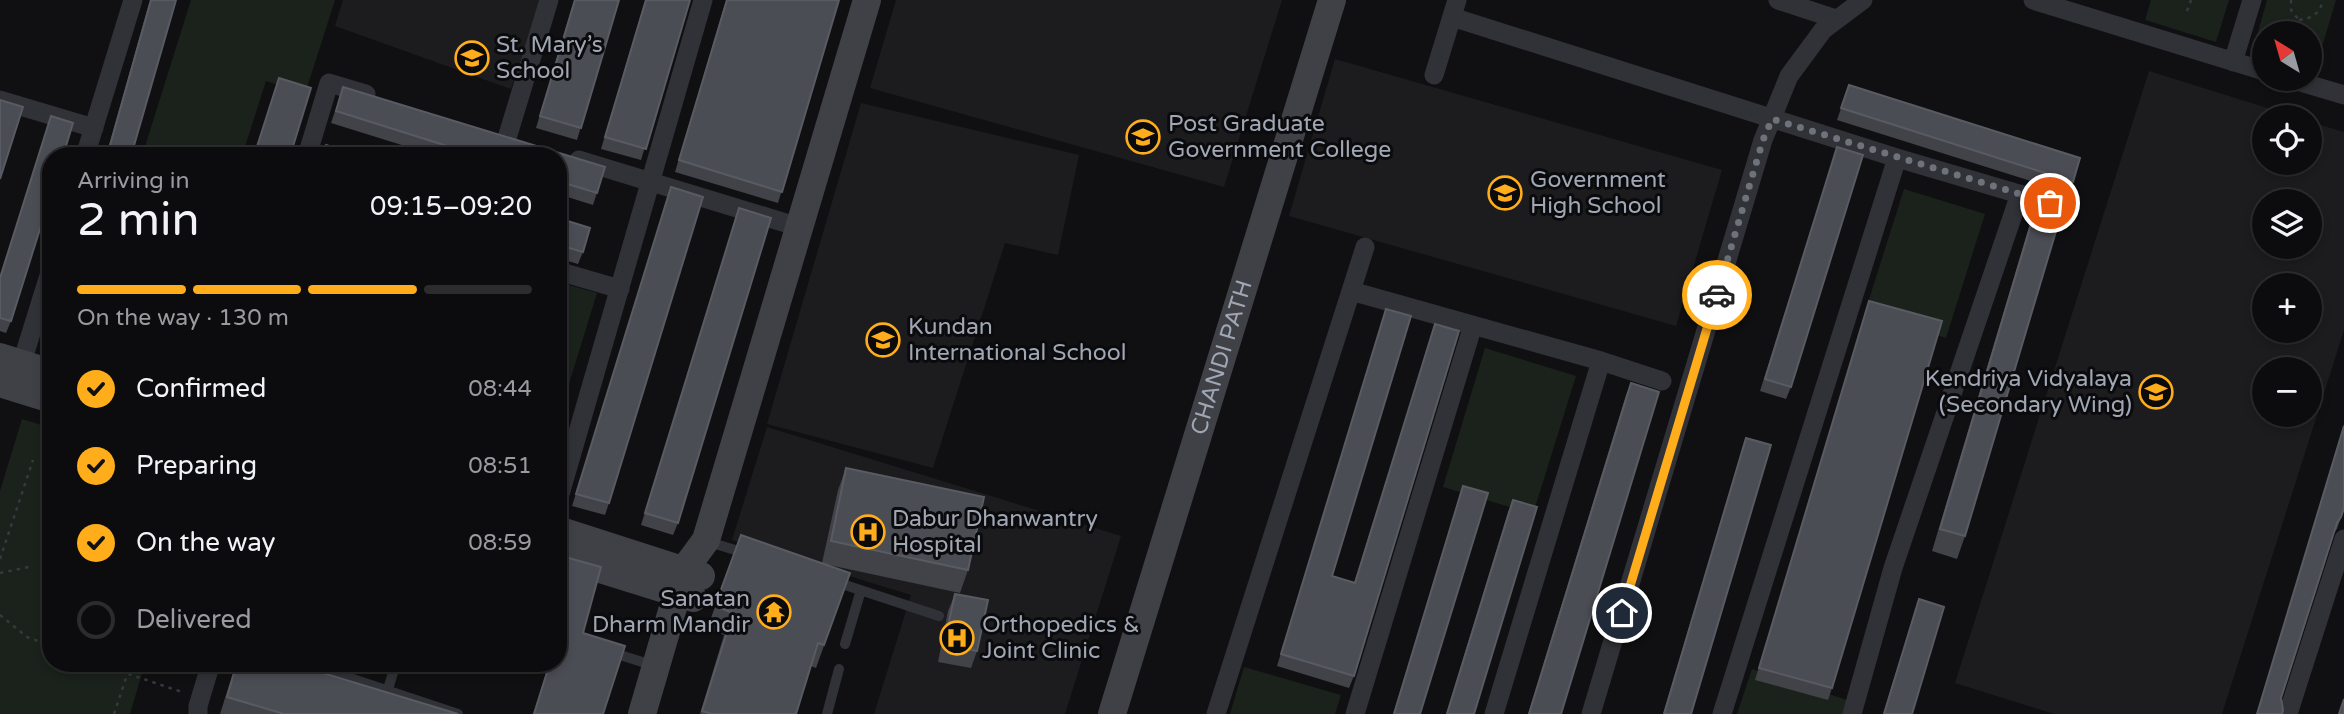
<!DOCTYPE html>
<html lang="en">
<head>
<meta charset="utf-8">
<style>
  body { margin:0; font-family:"Varela Round",sans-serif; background:#151517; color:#f1f3f6; height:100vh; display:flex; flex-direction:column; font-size:26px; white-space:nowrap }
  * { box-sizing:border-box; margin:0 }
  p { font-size:23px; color:#9a9b9e }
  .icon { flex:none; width:38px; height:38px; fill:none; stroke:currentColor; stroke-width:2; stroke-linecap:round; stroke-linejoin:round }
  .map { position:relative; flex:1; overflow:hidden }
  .details { position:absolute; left:42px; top:147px; width:525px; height:525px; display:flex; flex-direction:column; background:#0c0c0e; border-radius:28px; box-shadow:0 4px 10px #0003,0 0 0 2px #2c2c2e }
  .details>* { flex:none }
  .needle { width:46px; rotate:323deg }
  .controls { position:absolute; left:2252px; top:21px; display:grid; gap:14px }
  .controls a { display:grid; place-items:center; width:70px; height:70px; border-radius:50%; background:#0c0c0e; box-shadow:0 4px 10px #0003,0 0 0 2px #2c2c2e; font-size:35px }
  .pin { position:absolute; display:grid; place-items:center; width:60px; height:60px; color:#fff; margin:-30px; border:4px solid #fff; border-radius:50%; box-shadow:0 2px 7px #0007 }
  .courier { position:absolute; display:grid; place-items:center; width:70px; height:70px; margin:-35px; border:5px solid #ffad1b; border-radius:50%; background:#fff; color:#222; box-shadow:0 2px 9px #0007 }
  .head em { font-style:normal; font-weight:600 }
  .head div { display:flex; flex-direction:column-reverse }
  .head { display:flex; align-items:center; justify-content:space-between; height:119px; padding:0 35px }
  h1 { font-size:46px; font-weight:600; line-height:52px }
  .bar { display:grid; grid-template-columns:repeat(4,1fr); gap:10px 7px; align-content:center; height:84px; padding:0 35px }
  .bar i { height:9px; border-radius:5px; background:#2c2c2e }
  .bar .on { background:#ffad1b }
  .bar p { grid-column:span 4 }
  ol { padding:0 35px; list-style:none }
  li { display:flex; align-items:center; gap:21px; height:77px }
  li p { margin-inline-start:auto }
  li .icon { padding:7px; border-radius:50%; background:#ffad1b; color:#111; stroke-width:4 }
  li:last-child { color:#9a9b9e }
  li i { width:38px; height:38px; border:4px solid #2c2c2e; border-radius:50% }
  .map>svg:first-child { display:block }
  .built { fill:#1c1c1f; fill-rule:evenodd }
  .green { fill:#1a221b }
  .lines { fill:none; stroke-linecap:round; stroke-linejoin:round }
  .path { stroke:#37393e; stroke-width:2.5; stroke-dasharray:3.5 5; stroke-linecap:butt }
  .lane { stroke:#313237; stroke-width:10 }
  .street { stroke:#313237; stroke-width:19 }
  .secondary { stroke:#3f4147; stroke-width:28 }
  .wall { fill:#414348 }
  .shaded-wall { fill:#292a2e }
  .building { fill:#4b4d54; stroke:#595b63; stroke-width:2 }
  .done { stroke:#6e727b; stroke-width:7; stroke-dasharray:0 12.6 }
  .route { stroke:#ffad1b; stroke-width:9 }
  .labels { text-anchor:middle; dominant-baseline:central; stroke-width:6; stroke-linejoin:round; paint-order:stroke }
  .poi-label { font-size:23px; fill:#a0a7b4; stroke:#0b0b0d; text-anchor:start }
  .street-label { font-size:23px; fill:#a0a7b4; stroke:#0b0b0d }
</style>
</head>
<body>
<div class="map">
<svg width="2344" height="714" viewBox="0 0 2344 714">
  <rect width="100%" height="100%" fill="#101012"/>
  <path class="built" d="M343 0H541L511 89 335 26Z
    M896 0H1282L1224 187 870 88Z
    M1335 59 1722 170 1676 326 1289 216Z
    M2149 71 2296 117H2264V163H2310V122L2344 132V330L2222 714H2054L1955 683ZM2310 201V247H2264V201ZM2310 285V331H2264V285ZM2310 369V415H2264V369Z
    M861 103 1079 155 1058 255 1005 243 933 468 767 424Z
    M767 427 1121 536 1065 714H874L911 595 732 540Z"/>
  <path class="green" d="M191 0H335L305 94 266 81 242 156H142Z
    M2151 0H2229L2216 42 2145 20Z
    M2267 0H2336L2319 57 2310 54V33H2264V41L2256 39Z
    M1904 189 1985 214 1946 338 1865 312Z
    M558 282 597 293 569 384 558 381Z
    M1485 348 1576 376 1533 514 1443 487Z
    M22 419 51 428V663H145L130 714H0V491Z
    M1244 667 1341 695 1335 714H1230Z
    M1752 669 1847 700 1843 714H1737Z"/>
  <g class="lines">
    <path class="path" d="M2291 0V10L2299 20
      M2187 11 2191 0
      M2299 20C2313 18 2320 13 2323 0
      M2295 33 2299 20
      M0 559 33 460
      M0 573 33 566
      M0 615 27 637 51 646
      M96 663 182 692
      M114 714 127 675"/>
    <path class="lane" d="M709 542 745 553
      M836 582 939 616
      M845 644 861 590
      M620 655 655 666
      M305 663 458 714
      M388 689 396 663
      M827 714 839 669"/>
    <path class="street" d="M1778 0 1836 19
      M2033 0 2264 71
      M1452 17 1897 158 2050 203
      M2233 62 2252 0
      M1434 75 1457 0
      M2290 79 2344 95
      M0 100 94 128
      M507 138 549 0
      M85 156 133 0
      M307 156 329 83 366 94
      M579 160 799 227
      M558 271 620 289
      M1351 291 1601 361 1662 381
      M18 375 51 269
      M558 501 703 0
      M198 714V706L211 663
      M1216 714 1365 247
      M1355 714 1473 325
      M1494 714 1601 361
      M1591 714 1763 140 1789 76 1823 30 1863 0
      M1722 714 1897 158
      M1852 714 1893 568 2020 194
      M2288 714 2344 539"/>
    <g class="secondary">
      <path d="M0 357 51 373"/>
      <path d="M0 383 51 399"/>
      <path d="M558 530 701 576"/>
      <path d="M558 556 693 598"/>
      <path d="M642 714 684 570 706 540 867 0"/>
      <path id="s1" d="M1112 714 1332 0"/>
    </g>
  </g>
  <path class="wall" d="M150 0H176L131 156H106Z
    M574 0H619L577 140 536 128Z
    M645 0H690L641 160 601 149Z
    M726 0H839L778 203 675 172Z
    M1849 85 2073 182 2069 193 1837 120Z
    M343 87 605 167 593 205 558 194V156H437L331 123Z
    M51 116 11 321 6 333 0 331V276Z
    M1837 147 1791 387 1786 399 1760 391Z
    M671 187 609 503 605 515 572 506Z
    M2040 194 1965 536 1957 559 1932 551 2032 217Z
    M739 208 678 523 673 535 641 525Z
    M558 218 583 252 578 264 561 259H558Z
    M1869 301 1832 688 1828 700 1755 680Z
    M1386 309 1332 576 1354 583 1435 324 1354 676 1349 688 1277 666Z
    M1631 383 1561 714H1528L1626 395Z
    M2344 424V508L2337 529 2333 534 2281 698 2282 714H2257Z
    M1746 438 1691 714H1663L1742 450Z
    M846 468 968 570 960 593 829 565 850 573 816 668 811 666 796 714H700L724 635 707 629 741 535 822 563 838 490Z
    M1463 486 1420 714H1393L1459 498Z
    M1513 500 1474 714H1446L1508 512Z
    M558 555 583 633 603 714H533L549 663H558Z
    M955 594 977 651 971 668 938 662 948 611Z
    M1919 599 1912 714H1883L1915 611Z
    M236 663H290L458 714H220Z"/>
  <path class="shaded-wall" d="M566 247 561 259H558V248Z"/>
  <path class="building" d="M151 0H176L131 156H107Z
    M575 0H619L581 128 540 116Z
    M646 0H690L646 149 605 137Z
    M727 0H839L782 192 679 160Z
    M279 78 311 88 290 156H254Z
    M1849 85 2080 158 2073 182 1841 108Z
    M343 87 605 167 597 193 558 181V156H479L336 111Z
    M0 100 23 107 0 179Z
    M51 116 73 123 63 156H51V194L11 321 0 318V278Z
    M326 145 360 156H323Z
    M1837 147 1863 155 1791 387 1765 379Z
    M671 187 703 197 609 503 576 494Z
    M2040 194 2065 201 1965 536 1940 529Z
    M739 208 771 218 678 523 645 513Z
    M558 218 590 228 583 252 566 247 558 248Z
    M1869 301 1942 321 1832 688 1759 668Z
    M1386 309 1411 316 1332 576 1355 583 1435 324 1459 331 1354 676 1281 654Z
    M1631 383 1659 392 1561 714H1529Z
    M558 384 566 386 558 413Z
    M2344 426V508L2341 517 2337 523 2281 698 2283 710 2282 714H2257Z
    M1746 438 1771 445 1691 714H1664Z
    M846 468 984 497 968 570 831 541Z
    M1463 486 1488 493 1420 714H1394Z
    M1513 500 1537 507 1474 714H1447Z
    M741 535 850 573 824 645 818 643 796 714H712L702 711 733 613 715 606Z
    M558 555 601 567 583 633 625 646 603 714H534L550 663H558V638L567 609 558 607Z
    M955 594 988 600 977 651 944 644Z
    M1919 599 1944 607 1912 714H1884Z
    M237 663H290L458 714H284L227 697Z
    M2344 699V714H2339Z"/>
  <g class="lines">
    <path class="done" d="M1717 295 1763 140 1772 119 2050 203"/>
    <path class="route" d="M1622 613 1717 295"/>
  </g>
  <defs>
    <symbol id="school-ring" viewBox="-11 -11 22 22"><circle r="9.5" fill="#0b0b0d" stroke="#ffad1b" stroke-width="1.5"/><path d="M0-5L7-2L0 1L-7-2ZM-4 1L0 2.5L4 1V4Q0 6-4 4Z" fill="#ffad1b"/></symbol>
    <symbol id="university-ring" viewBox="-11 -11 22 22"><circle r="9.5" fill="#0b0b0d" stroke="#ffad1b" stroke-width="1.5"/><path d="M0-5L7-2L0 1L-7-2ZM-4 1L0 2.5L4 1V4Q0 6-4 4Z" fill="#ffad1b"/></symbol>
    <symbol id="hospital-ring" viewBox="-11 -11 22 22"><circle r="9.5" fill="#0b0b0d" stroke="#ffad1b" stroke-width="1.5"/><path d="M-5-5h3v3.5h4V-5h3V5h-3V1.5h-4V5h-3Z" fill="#ffad1b"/></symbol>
    <symbol id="temple-ring" viewBox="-11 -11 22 22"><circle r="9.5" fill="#0b0b0d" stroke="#ffad1b" stroke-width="1.5"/><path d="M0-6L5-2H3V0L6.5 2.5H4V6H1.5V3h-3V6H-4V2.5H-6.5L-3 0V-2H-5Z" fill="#ffad1b"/></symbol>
  </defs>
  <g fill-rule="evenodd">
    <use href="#school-ring" x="453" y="39" width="38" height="38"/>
    <use href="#university-ring" x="1124" y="118" width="38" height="38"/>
    <use href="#school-ring" x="1486" y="174" width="38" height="38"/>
    <use href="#school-ring" x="864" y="321" width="38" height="38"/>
    <use href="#school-ring" x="2137" y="373" width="38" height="38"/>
    <use href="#hospital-ring" x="849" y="513" width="38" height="38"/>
    <use href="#temple-ring" x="755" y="593" width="38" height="38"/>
    <use href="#hospital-ring" x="938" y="619" width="38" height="38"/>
  </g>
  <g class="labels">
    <g class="poi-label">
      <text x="496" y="45">St. Mary’s<tspan x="496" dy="26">School</tspan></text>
      <text x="1168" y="124">Post Graduate<tspan x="1168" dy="26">Government College</tspan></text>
      <text x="1530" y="180">Government<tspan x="1530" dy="26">High School</tspan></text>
      <text x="908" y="327">Kundan<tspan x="908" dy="26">International School</tspan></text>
      <text x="2132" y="379" text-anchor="end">Kendriya Vidyalaya<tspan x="2132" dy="26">(Secondary Wing)</tspan></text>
      <text x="892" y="519">Dabur Dhanwantry<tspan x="892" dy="26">Hospital</tspan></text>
      <text x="750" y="599" text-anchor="end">Sanatan<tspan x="750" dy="26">Dharm Mandir</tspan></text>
      <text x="982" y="625">Orthopedics &amp;<tspan x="982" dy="26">Joint Clinic</tspan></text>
    </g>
    <g class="street-label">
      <text stroke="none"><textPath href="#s1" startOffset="373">CHANDI PATH</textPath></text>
    </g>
  </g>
</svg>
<div class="controls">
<a><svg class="needle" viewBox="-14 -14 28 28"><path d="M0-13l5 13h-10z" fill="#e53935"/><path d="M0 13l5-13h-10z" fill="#9a9b9e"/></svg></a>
<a><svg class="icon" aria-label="locate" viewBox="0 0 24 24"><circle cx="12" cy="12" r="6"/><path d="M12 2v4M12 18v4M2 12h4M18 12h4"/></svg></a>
<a><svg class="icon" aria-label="layers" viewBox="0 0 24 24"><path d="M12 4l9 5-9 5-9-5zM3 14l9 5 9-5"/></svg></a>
<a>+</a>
<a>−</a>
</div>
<div class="pin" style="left:2050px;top:203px;background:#ea580c"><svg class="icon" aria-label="bag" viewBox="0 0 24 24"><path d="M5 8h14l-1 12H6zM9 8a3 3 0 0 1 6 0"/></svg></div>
<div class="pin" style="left:1622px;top:613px;background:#1f2937"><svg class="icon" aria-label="home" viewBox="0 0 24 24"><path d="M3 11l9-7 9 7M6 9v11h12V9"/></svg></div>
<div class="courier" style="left:1717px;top:295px"><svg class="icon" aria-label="car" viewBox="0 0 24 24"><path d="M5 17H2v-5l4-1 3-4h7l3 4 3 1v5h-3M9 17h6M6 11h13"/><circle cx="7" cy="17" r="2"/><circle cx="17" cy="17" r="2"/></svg></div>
<section class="details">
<div class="head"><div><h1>2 min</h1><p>Arriving in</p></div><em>09:15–09:20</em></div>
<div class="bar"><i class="on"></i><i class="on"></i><i class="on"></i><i></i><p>On the way · 130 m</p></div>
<ol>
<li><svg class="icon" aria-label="check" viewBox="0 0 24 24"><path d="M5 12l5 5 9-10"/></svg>Confirmed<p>08:44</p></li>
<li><svg class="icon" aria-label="check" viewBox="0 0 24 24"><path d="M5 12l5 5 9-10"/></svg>Preparing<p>08:51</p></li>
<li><svg class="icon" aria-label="check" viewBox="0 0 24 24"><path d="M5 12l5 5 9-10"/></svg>On the way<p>08:59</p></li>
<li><i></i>Delivered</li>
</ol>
</section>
</div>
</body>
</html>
